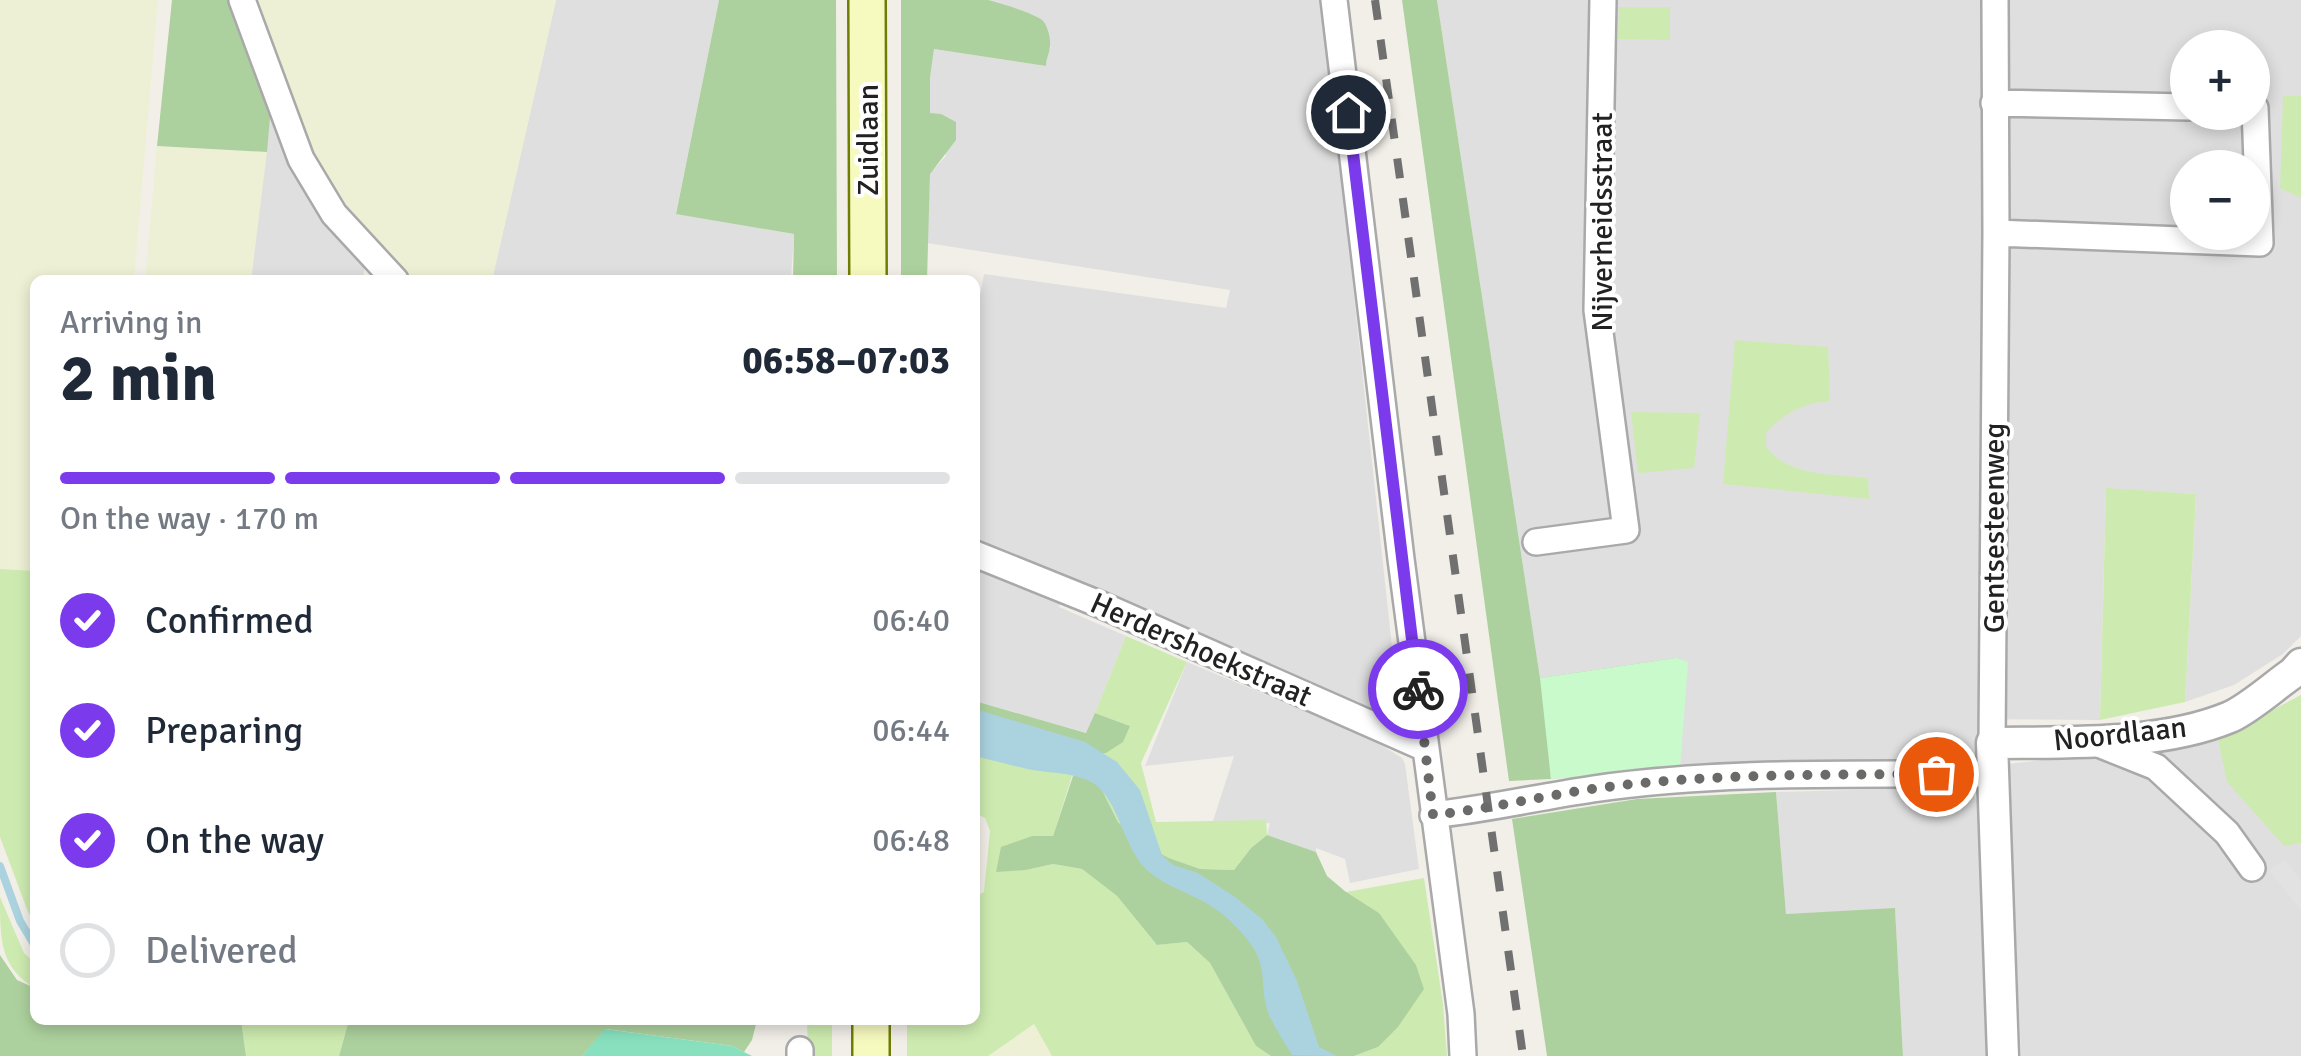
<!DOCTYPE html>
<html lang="en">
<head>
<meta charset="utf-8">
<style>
  body { margin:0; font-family:Signika,sans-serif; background:#f2f2f3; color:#1f2937; height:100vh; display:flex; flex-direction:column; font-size:38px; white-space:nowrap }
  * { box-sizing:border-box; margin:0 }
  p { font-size:32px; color:#747a83 }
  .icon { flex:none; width:55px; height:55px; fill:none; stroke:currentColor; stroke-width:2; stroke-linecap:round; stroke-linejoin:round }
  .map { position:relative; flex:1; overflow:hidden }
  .panel { position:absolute; left:30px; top:275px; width:950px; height:750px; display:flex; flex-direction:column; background:#fff; border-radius:15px; box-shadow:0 5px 15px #0003 }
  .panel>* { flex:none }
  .buttons { position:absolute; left:2170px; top:30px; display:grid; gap:20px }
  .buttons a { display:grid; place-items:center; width:100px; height:100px; border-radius:50%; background:#fff; box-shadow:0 5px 15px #0003; font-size:50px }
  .pin { position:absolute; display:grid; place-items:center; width:85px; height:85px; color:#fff; margin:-42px; border:5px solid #fff; border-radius:50%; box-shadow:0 2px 10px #0007 }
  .courier { position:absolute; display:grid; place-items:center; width:100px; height:100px; margin:-50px; border:8px solid #7c3aed; border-radius:50%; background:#fff; color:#222; box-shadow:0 2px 12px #0007 }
  .head em { font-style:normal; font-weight:700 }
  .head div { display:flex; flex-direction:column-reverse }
  .head { display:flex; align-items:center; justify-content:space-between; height:170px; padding:0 30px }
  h1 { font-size:65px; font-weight:700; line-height:75px }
  .bar { display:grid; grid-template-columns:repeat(4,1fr); gap:15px 10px; align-content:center; height:120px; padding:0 30px }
  .bar i { height:12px; border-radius:8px; background:#e0e1e3 }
  .bar .current { background:#7c3aed }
  .bar p { grid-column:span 4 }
  ol { padding:0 30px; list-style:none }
  li { display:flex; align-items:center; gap:30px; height:110px }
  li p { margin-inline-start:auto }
  li .icon { padding:10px; border-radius:50%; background:#7c3aed; color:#fff; stroke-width:4 }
  li:last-child { color:#747a83 }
  li i { width:55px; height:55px; border:5px solid #e0e1e3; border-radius:50% }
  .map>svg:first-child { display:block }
  .residential { fill:#e0dfdf; fill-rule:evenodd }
  .farmland { fill:#eef0d5 }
  .grass { fill:#cdebb0 }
  .forest { fill:#add19e }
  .park { fill:#c8facc }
  .pitch { fill:#88e0be }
  .parking { fill:#e2e2e2 }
  .water { fill:#aad3df }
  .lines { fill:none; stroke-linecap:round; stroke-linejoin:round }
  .stream { stroke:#aad3df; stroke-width:8 }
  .minor-casing { stroke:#a9a9a9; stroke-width:30 }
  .tertiary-casing { stroke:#a9a9a9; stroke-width:35 }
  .secondary-casing { stroke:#707d05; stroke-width:40 }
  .minor { stroke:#fff; stroke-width:25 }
  .tertiary { stroke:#fff; stroke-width:30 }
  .secondary { stroke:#f7fabf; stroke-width:35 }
  .rail { stroke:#707070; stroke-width:8; stroke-dasharray:20 20; stroke-linecap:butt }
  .done { stroke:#6b6a68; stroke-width:10; stroke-dasharray:0 18 }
  .route { stroke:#7c3aed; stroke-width:12 }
  .labels { text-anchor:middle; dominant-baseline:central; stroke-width:8; stroke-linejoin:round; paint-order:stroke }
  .street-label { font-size:30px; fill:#222; stroke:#fff }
</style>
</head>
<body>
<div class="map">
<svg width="2301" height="1056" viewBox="0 0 2301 1056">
  <rect width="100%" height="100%" fill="#f2efe9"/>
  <path class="residential" d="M556 0H719L676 213 794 234 791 280H492Z
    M988 0H1319L1333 101 1400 721 1395 726 975 542V322L984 274 1226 308 1230 290 927 243 930 173 946 156 930 114V78L934 49 1046 66V57L1051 47 998 2Z
    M1437 0H2301V636L2283 654 2234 685 2185 702 2196 494 2106 489 2100 720 1980 719 1979 761 1680 768 1551 779 1540 678ZM2188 48H2252V112H2188ZM2188 168H2252V232H2188Z
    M271 106 365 263 363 280H251Z
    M975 563 1061 600 1059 607 1126 636 1087 733 975 701Z
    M1187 662 1370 738 1402 758 1405 764 1419 869 1350 883 1345 859 1316 848V852L1267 835 1270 823 1210 830 1234 756 1145 766Z
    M2301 695V1056H2021L2008 764 2218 739Z
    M1965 787 1980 803 1990 1056H1903L1895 909 1786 914 1776 792Z"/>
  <path class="farmland" d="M0 0H158L134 280H35V571L0 569Z
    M253 0H556L492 280H401L330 198 306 150Z
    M157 146 267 152 251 280H145Z
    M1034 1024 1052 1056H988L997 1048Z"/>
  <path class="grass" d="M1619 7H1670V40L1618 39Z
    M2283 96H2301V198L2280 188Z
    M1735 340 1828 347 1830 401C1803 403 1785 412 1766 433V446C1787 477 1834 474 1868 478L1869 499 1723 484Z
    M1631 412 1700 413 1694 468 1638 473Z
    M2106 488 2196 494 2185 702 2100 720Z
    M0 569 35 571V923L28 912 0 837Z
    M1126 636 1187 662 1141 763 1156 822 1266 820 1267 835 1251 848 1234 870 1199 869 1169 858 1142 844 1118 822 1100 786 1072 776 1053 836H1032L996 871 1026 870 1053 864 1082 869 1117 896 1157 945 1187 942 1210 963 1256 1046 1271 1056H1052L1034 1024 988 1056H907V1020H975V897L984 892 990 831 985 818 975 813V719L1058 752 1130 726 1095 713Z
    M2301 695V843L2284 846 2227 782 2218 739Z
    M1424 878 1443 1004 1447 1056H1354L1378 1047 1346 892Z
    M0 897 24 953 35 963V988C0 968 0 939 0 897Z
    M241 1020H349L339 1056H246Z
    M807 1020H832V1056H808Z"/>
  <path class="forest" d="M172 0H234L271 106 267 152 157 146Z
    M719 0H836L837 280H793L794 234 676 214Z
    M901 0H988C998 2 1035 14 1042 20 1047 24 1050 36 1050 42 1051 51 1046 57 1046 66L934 49 930 78V113L941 114 956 122V140L930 174 927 280H901Z
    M1402 0H1437L1540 678 1676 658 1548 740 1551 779 1509 781Z
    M975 701 1086 733 1095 713 1130 726 1123 742 1106 753 1086 756 975 719Z
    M1083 773 1100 786 1118 822 1142 844 1169 858 1200 869 1234 870 1251 848 1267 835 1316 852 1327 876 1346 892 1379 913 1416 965 1424 989 1398 1027 1378 1047 1354 1056H1271L1256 1046 1210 963 1187 942 1157 945 1117 896 1082 869 1053 864 1026 870 996 872 1001 847 1032 836H1053L1073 776Z
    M1776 792 1786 914 1895 908 1903 1056H1547L1512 819 1637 799Z
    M0 955 17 980 35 988V1020H241L246 1056H0Z
    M349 1020H687L702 1025 705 1020H757L752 1040 744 1052 732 1046 606 1029 582 1056H339Z"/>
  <path class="park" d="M1676 658 1688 662 1680 768 1551 779 1540 678Z"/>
  <path class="pitch" d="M605 1029 732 1046 752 1056H582Z"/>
  <path class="parking" d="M2285 860 2301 881V910L2269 870Z"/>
  <path class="water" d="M975 709 1085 742 1117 762 1140 790 1162 855 1173 865 1198 873 1235 897 1262 919 1276 937 1297 981 1319 1047 1337 1056 1292 1055C1284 1042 1275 1028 1269 1015 1260 993 1267 969 1254 949 1244 933 1226 915 1211 906 1189 892 1163 886 1145 868 1122 845 1117 791 1087 780 1069 772 1046 773 1027 769 1010 765 992 760 975 756Z"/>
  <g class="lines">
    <path class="stream" d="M0 866 20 921 35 946"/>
    <defs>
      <path id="minor" d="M242 0 301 159 334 214 395 280
        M1334 0 1401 559 1461 1014 1463 1056
        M1994 103 2188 107
        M1996 233 2260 243 2255 108H2252
        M1536 542 1626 530 1597 310 1603 0
        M975 554 1099 604 1425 748
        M1992 743 1996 233 1995 0
        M2096 743 2156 767 2227 833 2252 868
        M1433 815C1487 809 1539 797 1593 789 1724 770 1859 775 1992 774
        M800 1050V1056"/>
      <path id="tertiary" d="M2003 1056 1992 743C2066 742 2161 746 2230 717 2250 708 2274 686 2293 673L2301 664"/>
      <path id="secondary" d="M867 0 868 280
        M871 1056V1020"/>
    </defs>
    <use href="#minor" class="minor-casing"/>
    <use href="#tertiary" class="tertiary-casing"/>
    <use href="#secondary" class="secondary-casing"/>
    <use href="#minor" class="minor"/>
    <use href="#tertiary" class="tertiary"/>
    <use href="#secondary" class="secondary"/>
    <path class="rail" d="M1375 0 1523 1056"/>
  </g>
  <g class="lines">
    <path class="done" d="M1418 689 1433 815C1487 809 1539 797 1592 789 1706 773 1822 775 1936 774"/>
    <path class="route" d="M1348 112 1418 689"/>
  </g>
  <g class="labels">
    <g class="street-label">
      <text transform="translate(868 140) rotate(-90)">Zuidlaan</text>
      <text transform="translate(1602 222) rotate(-90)">Nijverheidsstraat</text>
      <text transform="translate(1994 528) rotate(-90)">Gentsesteenweg</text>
      <text transform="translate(1201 650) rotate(24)">Herdershoekstraat</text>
      <text transform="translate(2120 734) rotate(-6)">Noordlaan</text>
    </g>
  </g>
</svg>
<div class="buttons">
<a>+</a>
<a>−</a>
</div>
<div class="pin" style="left:1936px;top:774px;background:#ea580c"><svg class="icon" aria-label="bag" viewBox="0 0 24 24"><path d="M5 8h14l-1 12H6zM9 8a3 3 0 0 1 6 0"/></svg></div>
<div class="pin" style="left:1348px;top:112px;background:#1f2937"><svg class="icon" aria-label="home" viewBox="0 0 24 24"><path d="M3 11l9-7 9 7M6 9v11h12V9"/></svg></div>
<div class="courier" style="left:1418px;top:689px"><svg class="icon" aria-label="bike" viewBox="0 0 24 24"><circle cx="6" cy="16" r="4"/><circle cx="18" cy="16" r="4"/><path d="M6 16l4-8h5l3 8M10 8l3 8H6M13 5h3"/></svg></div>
<section class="panel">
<div class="head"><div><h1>2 min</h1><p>Arriving in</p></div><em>06:58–07:03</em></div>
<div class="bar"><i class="current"></i><i class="current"></i><i class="current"></i><i></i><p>On the way · 170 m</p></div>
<ol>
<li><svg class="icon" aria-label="check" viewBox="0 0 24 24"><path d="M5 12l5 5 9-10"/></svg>Confirmed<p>06:40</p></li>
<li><svg class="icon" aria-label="check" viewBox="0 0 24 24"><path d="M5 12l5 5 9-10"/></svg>Preparing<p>06:44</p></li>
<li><svg class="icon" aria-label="check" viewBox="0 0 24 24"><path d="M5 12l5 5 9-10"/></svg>On the way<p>06:48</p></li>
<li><i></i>Delivered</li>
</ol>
</section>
</div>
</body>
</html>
